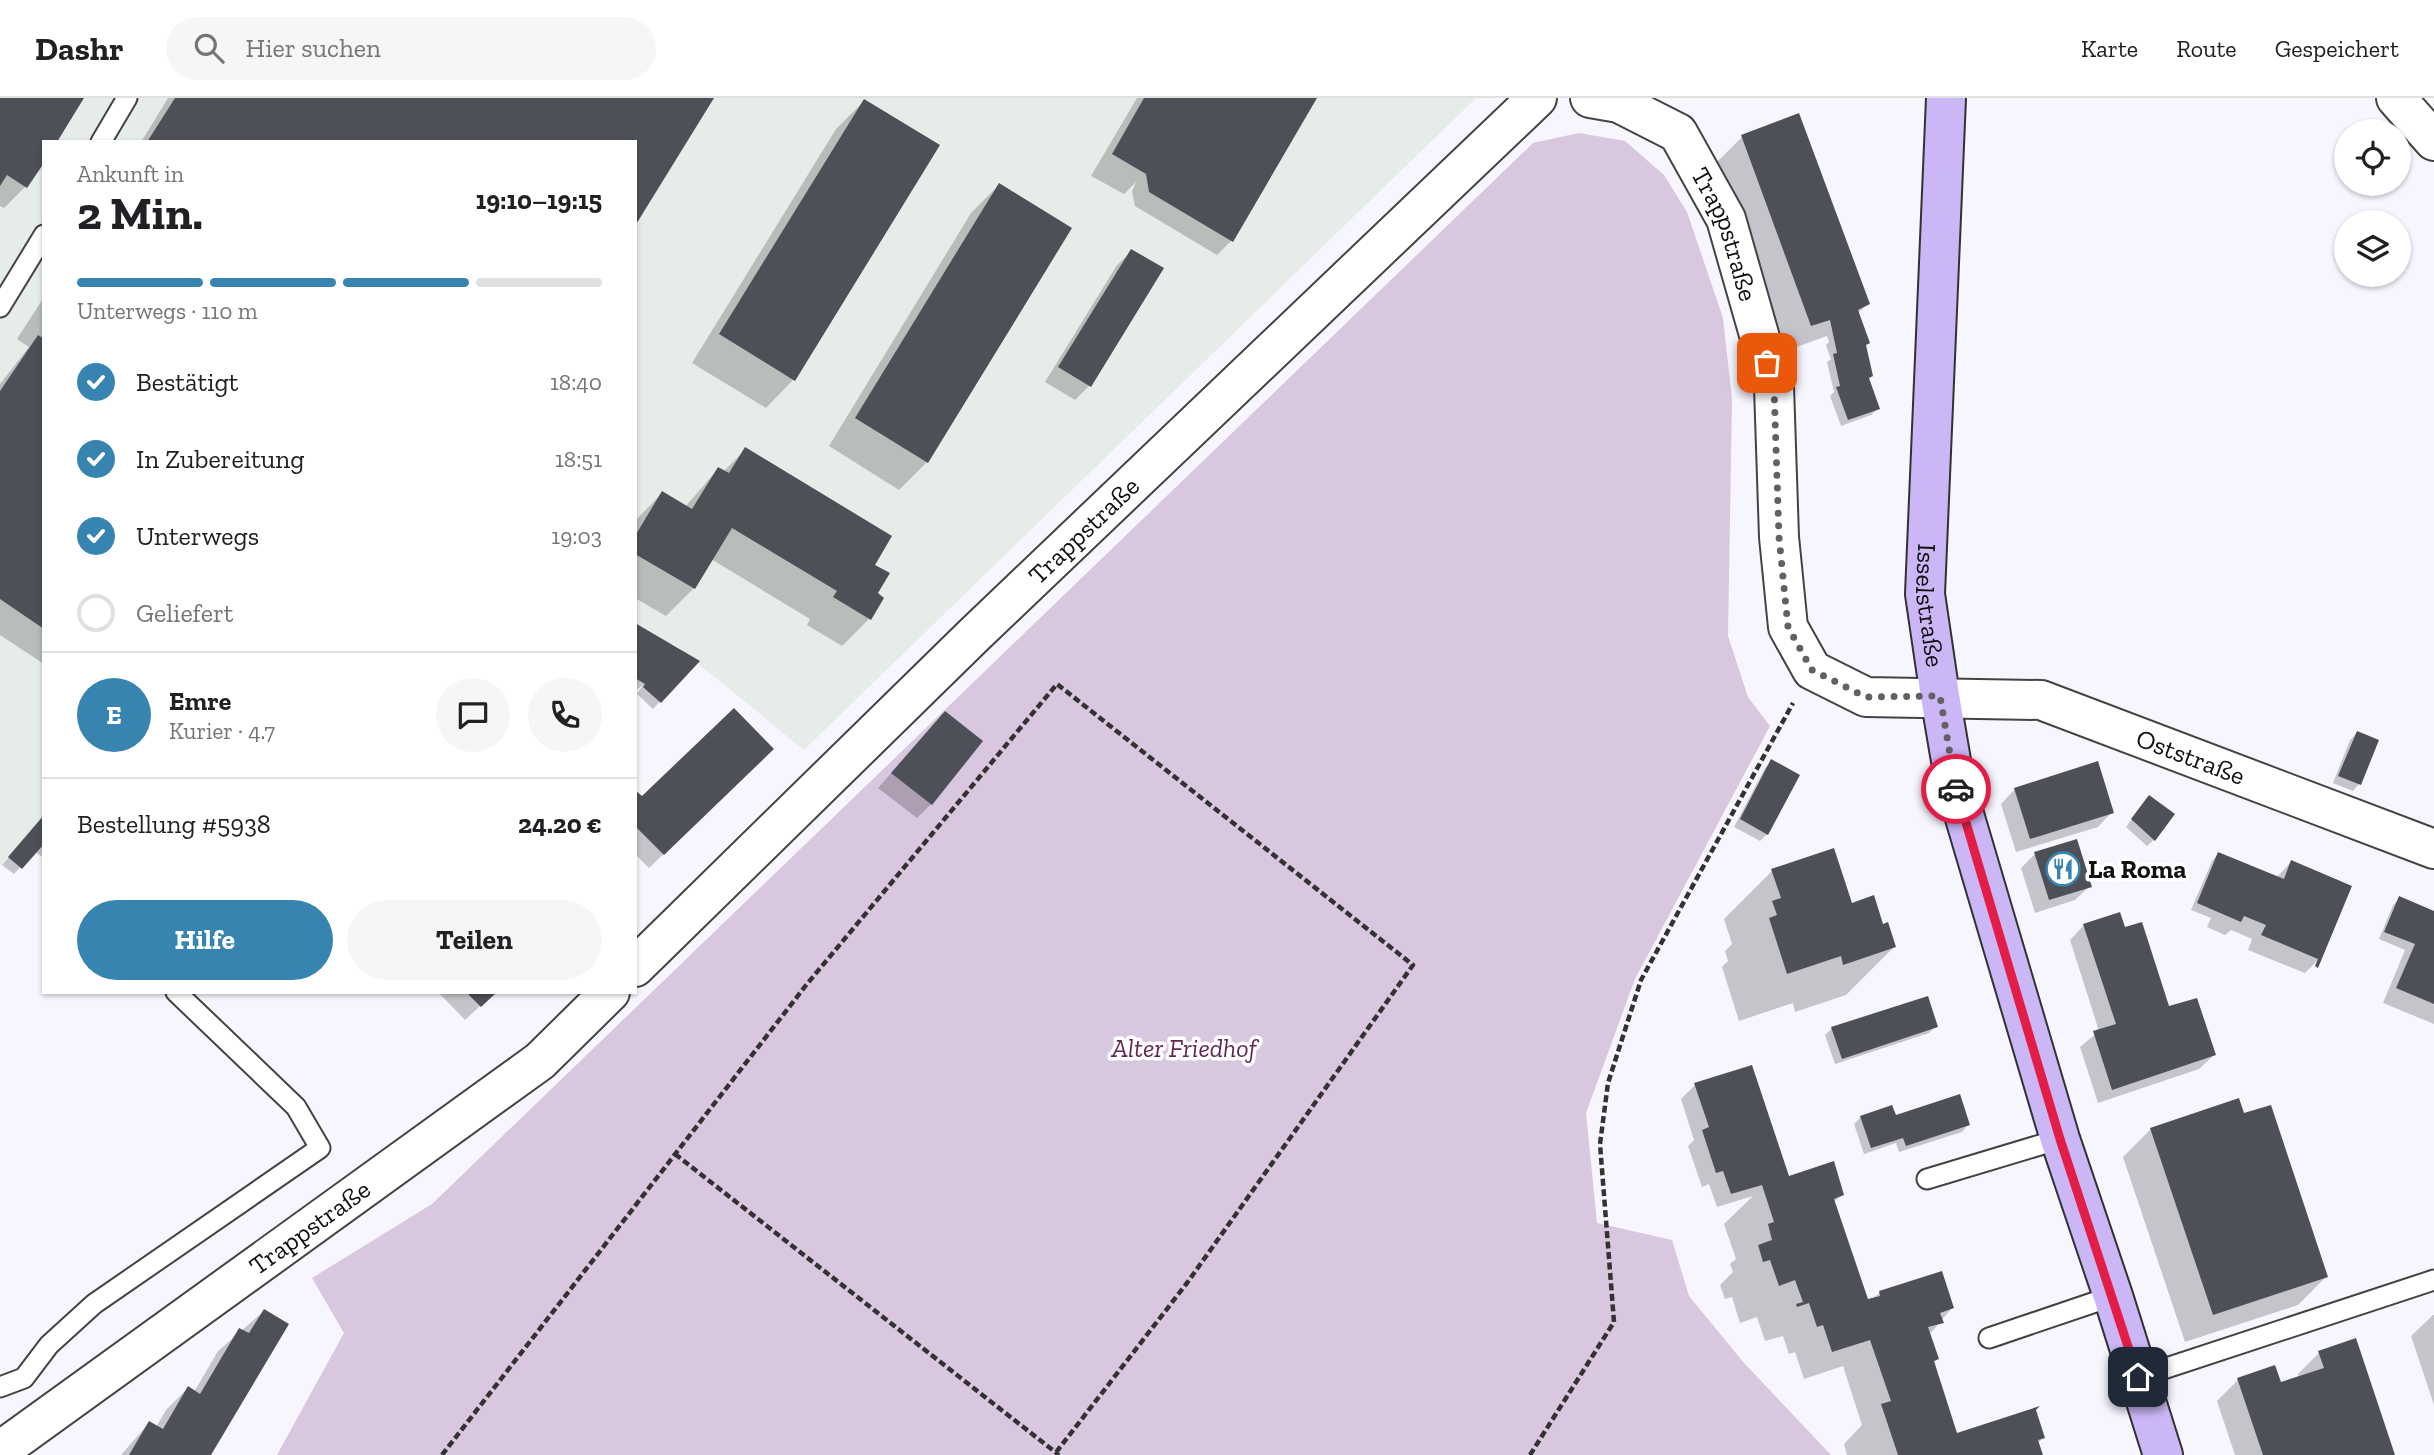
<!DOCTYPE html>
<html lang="de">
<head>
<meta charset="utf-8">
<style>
  body { margin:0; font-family:"Zilla Slab",serif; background:#f6f6f6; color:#202124; height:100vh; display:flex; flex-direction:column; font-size:26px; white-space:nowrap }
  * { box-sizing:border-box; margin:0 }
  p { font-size:23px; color:#757577 }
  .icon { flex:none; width:38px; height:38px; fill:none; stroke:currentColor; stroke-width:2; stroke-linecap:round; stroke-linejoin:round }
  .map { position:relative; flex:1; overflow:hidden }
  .drawer { position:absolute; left:42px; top:42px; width:595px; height:854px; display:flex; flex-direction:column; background:#fff; border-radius:0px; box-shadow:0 2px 5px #0004 }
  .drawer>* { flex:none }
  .buttons { position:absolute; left:2334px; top:21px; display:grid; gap:14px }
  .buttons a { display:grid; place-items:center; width:77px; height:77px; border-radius:50%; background:#fff; box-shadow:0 2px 5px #0004; font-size:35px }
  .pin { position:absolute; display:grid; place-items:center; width:60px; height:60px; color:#fff; margin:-30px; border-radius:14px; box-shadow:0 4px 10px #0006 }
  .courier { position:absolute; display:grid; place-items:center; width:70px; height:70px; margin:-35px; border:5px solid #e11d48; border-radius:50%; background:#fff; color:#222; box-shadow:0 2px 9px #0007 }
  .headline em { font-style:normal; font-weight:700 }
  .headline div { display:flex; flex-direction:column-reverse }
  .headline { display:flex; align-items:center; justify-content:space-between; height:119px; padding:0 35px }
  h1 { font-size:46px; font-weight:700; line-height:52px }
  .bar { display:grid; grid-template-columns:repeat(4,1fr); gap:10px 7px; align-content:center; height:84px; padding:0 35px }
  .bar i { height:9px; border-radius:5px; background:#e0e0e0 }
  .bar .selected { background:#3784b1 }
  .bar p { grid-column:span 4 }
  .line { display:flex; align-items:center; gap:18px; padding:0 35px; border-top:2px solid #e0e0e0 }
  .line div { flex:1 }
  .round { display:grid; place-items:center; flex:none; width:74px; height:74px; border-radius:37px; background:#f6f6f6 }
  ol { padding:0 35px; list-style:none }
  li { display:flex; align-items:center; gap:21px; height:77px }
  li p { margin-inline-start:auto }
  li .icon { padding:7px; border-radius:50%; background:#3784b1; color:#fff; stroke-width:4 }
  li:last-child { color:#757577 }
  li i { width:38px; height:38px; border:4px solid #e0e0e0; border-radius:50% }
  .action { display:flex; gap:14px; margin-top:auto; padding:14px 35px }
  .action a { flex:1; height:80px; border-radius:42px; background:#3784b1; color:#fff; font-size:28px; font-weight:700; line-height:80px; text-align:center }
  .action a+a { background:#f6f6f6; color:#202124 }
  header { display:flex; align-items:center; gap:42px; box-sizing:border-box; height:98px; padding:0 35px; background:#fff; border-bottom:2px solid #e0e0e0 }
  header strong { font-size:33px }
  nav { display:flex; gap:38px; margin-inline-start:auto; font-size:24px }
  .search { width:490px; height:63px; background:#f6f6f6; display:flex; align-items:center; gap:18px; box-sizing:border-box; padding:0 24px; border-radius:38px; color:#757577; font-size:26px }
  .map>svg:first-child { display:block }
  .industrial { fill:#e6ede8 }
  .cemetery { fill:#d9c6df }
  .shadow { fill:#0003 }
  .building { fill:#4e5058 }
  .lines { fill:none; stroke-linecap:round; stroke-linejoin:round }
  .service-casing { stroke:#434343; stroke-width:23 }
  .minor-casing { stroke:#434343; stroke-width:42 }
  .secondary-casing { stroke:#323232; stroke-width:42 }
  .path { stroke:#323232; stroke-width:4.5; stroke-dasharray:7 3.5; stroke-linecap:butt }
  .service { stroke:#fff; stroke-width:19 }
  .minor { stroke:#fff; stroke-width:38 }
  .secondary { stroke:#cbb7f6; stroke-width:38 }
  .done { stroke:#616063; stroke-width:7; stroke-dasharray:0 12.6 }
  .route { stroke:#e11d48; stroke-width:9 }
  .labels { text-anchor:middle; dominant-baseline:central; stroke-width:7; stroke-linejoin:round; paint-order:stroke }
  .street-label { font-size:26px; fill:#101010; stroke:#fff }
  .poi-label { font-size:26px; font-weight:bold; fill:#101010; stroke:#fff; text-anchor:start }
  .park-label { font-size:26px; font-style:italic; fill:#622755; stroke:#fff }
</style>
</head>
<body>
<header>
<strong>Dashr</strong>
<div class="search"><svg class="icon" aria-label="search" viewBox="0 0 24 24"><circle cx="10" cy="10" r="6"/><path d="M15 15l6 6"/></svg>Hier suchen</div>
<nav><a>Karte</a><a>Route</a><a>Gespeichert</a></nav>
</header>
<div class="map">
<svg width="2434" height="1357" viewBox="0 0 2434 1357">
  <rect width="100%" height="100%" fill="#f7f5fe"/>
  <path class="industrial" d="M0 0H1476L804 652 673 545 635 589V44H44V738L34 730 0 768Z"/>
  <path class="cemetery" d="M1579 35 1625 43 1664 77 1687 114 1723 220 1732 301 1728 538 1748 599 1770 628 1635 881 1586 1015 1597 1125 1672 1142 1689 1198 1744 1265 1831 1357H277L344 1235 312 1180 432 1106 1533 45Z"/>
  <path class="shadow" d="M0 0H81L44 44V59L25 89 4 110 0 108Z
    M168 0H712L635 44H141Z
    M1137 0H1315L1231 143 1217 157 1135 108 1132 93 1136 84 1124 96 1091 78Z
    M864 3 793 282 766 310 692 265 836 31Z
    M1742 39 1868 205 1857 216 1868 281 1878 310 1871 317 1841 328 1830 298 1834 294 1827 264 1831 261 1826 247 1829 244 1827 238 1783 254 1714 67Z
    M999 87 927 364 899 392 829 348 971 115Z
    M1132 153 1089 288 1075 302 1045 284 1117 167Z
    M44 199V566L0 537V286L29 249 17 241Z
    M746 351 873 467 870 520 842 548 807 527 810 521 711 461 694 490 666 518 635 500V423L662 395 685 409 718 371 723 374Z
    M635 527 697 564 653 611 637 596 643 587 635 593Z
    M931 630V706L917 720 878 690Z
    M2357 635 2359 686 2353 693 2333 685 2350 642Z
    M1771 664 1767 736 1760 743 1734 729 1765 670Z
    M757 666 649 770 635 756V695L642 701Z
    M2015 691 2112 714 2098 729 2016 754 2001 706Z
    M2149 699 2154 742 2147 748 2126 729Z
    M44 719V760L35 754 14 776 2 767Z
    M2035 756 2090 788 2075 802 2035 815 2021 770Z
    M2218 756 2276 780 2291 764 2319 861 2305 875 2248 852 2252 841 2231 832 2225 837 2207 829 2211 820 2191 812 2212 763Z
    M1772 773 1851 807 1894 849 1846 897 1795 914 1793 905 1739 923 1722 869 1728 863 1725 853 1732 846 1724 821Z
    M2400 800 2434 814V926L2383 905 2405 852 2379 841 2393 807Z
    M2084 827 2214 957 2199 971 2098 1005 2080 949 2099 933 2070 842Z
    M438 894H495L465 922Z
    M1936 928 1929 935 1835 966 1825 937 1832 930Z
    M1695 987 1782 1082 1842 1096 1833 1105 1867 1204 1880 1195 1952 1210 1929 1237 1937 1261 1933 1265 1956 1337 2043 1340 2038 1345 2041 1357H1847L1844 1346 1862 1327 1843 1268 1804 1281 1795 1254 1789 1256 1783 1238 1765 1243 1757 1219 1740 1225 1732 1199 1725 1201 1720 1187 1733 1174 1730 1166 1736 1161 1724 1126 1753 1098 1717 1109 1709 1086 1702 1089 1688 1048 1694 1042 1681 1001Z
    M1861 1019H1895L1968 1027 1962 1034 1899 1054 1896 1045 1864 1056 1854 1026Z
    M2151 1031 2326 1179 2298 1207 2185 1244 2123 1059Z
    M264 1213 209 1357H121L149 1325 156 1329 166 1312 188 1290 194 1294 218 1253Z
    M2433 1217H2434V1307L2411 1238Z
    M2319 1255 2394 1357H2235L2217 1303 2238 1282 2280 1286 2299 1280 2298 1276Z"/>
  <path class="building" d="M0 0H84L57 44H44V65L27 90 7 77 0 88Z
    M175 0H714L635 128V44H147Z
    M1144 0H1317L1233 144 1149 94 1146 76 1112 56Z
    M864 1 940 47 795 283 719 236Z
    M1799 15 1870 206 1858 212 1870 245 1866 247 1873 278 1869 280 1880 311 1848 322 1836 289 1840 288 1833 256 1837 255 1830 222 1811 228 1741 37Z
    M999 85 1072 130 928 365 855 320Z
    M1131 151 1164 170 1091 289 1058 269Z
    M38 237 44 241V531L0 501V293Z
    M745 349 892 438 875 467 890 475 878 495 884 500 871 522 833 499 837 493 732 430 695 491 635 456V438L662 393 692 411 718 369 729 375Z
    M635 525 700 563 661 605 643 589 645 586 635 580Z
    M734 610 774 651 664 757 637 730 635 692 642 698Z
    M945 613 983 643 932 707 891 675Z
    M2357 633 2379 642 2361 687 2338 678Z
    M1771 661 1800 677 1768 737 1740 721Z
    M2098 663 2114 715 2030 741 2014 690Z
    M2149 697 2175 716 2155 743 2131 721Z
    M44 717V746L22 771 8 759Z
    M2077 741 2092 789 2049 802 2034 754Z
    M1834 750 1852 805 1874 797 1883 826 1888 824 1896 849 1843 867 1841 858 1787 876 1769 820 1777 817 1772 803 1781 800 1771 771Z
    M2218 754 2284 781 2291 762 2352 788 2318 870 2315 868 2318 861 2261 837 2266 827 2244 818 2241 824 2197 805Z
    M2399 798 2434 813V906L2396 890 2415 846 2384 834Z
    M2120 814 2125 829 2142 824 2169 908 2197 900 2216 957 2112 992 2093 933 2116 926 2083 826Z
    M466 894H497L481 909Z
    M1928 898 1938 929 1842 961 1831 929Z
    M1752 967 1789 1078 1834 1063 1844 1097 1834 1101 1868 1201 1880 1198 1879 1193 1942 1173 1954 1210 1940 1215 1944 1225 1928 1229 1939 1261 1934 1263 1957 1335 2040 1308 2036 1312 2045 1340 2038 1342 2043 1357H1898L1881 1306 1891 1303 1870 1242 1832 1254 1823 1227 1817 1229 1809 1205 1797 1209 1796 1206 1803 1204 1795 1182 1779 1188 1770 1162 1763 1164 1758 1147 1772 1142 1768 1126 1774 1124 1762 1087 1731 1096 1723 1073 1716 1075 1702 1032 1709 1029 1694 985Z
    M1960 996 1970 1027 1906 1048 1903 1040 1871 1050 1860 1018 1892 1007 1896 1017Z
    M2239 1000 2244 1015 2271 1007 2328 1179 2213 1217 2150 1030Z
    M264 1211 289 1226 211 1357H129L149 1323 163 1331 188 1288 200 1296 239 1230 249 1235Z
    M2356 1240 2395 1357H2263L2237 1280 2275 1267 2281 1284 2324 1270 2318 1253Z"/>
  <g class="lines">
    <defs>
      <path id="service" d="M101 44 127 0
        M0 209 44 137
        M1927 1081 2060 1041
        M1989 1240 2113 1198
        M2139 1279 2434 1182
        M0 1289 24 1280 49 1247 94 1206 320 1050 296 1009 176 894"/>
      <g id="minor">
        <path id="s1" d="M1590 0 1619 5 1678 35 1726 121 1774 289 1779 439 1788 529 1812 572 1866 599 2041 602 2434 751"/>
        <path d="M2396 0 2434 43"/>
        <path id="s2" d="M635 869 973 538 1537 0"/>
        <path id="s3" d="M0 1353 540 963 610 894"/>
      </g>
      <g id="secondary">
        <path id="s4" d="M1946 0 1925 496 1940 598 1955 686 2060 1041 2113 1198 2163 1357"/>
      </g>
    </defs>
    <use href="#service" class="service-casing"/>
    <use href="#minor" class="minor-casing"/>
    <use href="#secondary" class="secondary-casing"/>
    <path class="path" d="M675 1056 1059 1357
      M442 1357 807 886 1057 586 1413 867 1187 1185 1054 1357
      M1530 1357 1614 1224 1600 1046 1608 985 1641 882 1793 605"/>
    <use href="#service" class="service"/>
    <use href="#minor" class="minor"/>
    <use href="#secondary" class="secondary"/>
  </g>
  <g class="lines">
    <path class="done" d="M1767 265 1774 289 1779 439 1788 529 1812 572 1866 599 1940 598 1956 691"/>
    <path class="route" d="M1956 691 2060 1041 2138 1279"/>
  </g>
  <defs>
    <symbol id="restaurant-ring" viewBox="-11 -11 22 22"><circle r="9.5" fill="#fff" stroke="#3784b1" stroke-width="1.5"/><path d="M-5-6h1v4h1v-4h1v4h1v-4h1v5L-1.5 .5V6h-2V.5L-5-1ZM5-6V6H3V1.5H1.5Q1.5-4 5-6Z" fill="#3784b1"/></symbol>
  </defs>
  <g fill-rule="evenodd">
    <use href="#restaurant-ring" x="2044" y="752" width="38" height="38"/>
  </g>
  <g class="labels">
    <g class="street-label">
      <text stroke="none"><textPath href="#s1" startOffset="208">Trappstraße</textPath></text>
      <text stroke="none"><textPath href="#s2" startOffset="626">Trappstraße</textPath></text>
      <text stroke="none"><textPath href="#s4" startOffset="508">Isselstraße</textPath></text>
      <text stroke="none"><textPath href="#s1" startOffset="1054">Oststraße</textPath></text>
      <text stroke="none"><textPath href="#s3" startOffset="382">Trappstraße</textPath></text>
    </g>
    <g class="poi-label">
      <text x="2088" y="771">La Roma</text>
    </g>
    <g class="park-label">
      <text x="1184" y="950">Alter Friedhof</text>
    </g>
  </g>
</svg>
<div class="buttons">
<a><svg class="icon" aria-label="locate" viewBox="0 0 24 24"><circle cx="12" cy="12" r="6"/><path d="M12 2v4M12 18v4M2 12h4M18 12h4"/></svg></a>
<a><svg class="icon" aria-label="layers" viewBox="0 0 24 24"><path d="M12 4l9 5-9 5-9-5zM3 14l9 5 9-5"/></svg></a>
</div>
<div class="pin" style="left:1767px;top:265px;background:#ea580c"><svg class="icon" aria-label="bag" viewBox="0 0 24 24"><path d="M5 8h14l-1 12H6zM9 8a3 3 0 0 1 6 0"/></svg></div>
<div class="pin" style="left:2138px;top:1279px;background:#1f2937"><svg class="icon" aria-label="home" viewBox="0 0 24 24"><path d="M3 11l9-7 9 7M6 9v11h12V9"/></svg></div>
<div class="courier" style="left:1956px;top:691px"><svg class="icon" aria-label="car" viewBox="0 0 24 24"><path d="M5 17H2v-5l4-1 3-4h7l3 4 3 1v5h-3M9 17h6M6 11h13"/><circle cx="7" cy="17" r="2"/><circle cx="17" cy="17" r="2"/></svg></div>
<section class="drawer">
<div class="headline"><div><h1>2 Min.</h1><p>Ankunft in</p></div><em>19:10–19:15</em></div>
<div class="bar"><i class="selected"></i><i class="selected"></i><i class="selected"></i><i></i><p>Unterwegs · 110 m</p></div>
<ol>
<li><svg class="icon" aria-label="check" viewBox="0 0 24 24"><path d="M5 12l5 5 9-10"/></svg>Bestätigt<p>18:40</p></li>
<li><svg class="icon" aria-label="check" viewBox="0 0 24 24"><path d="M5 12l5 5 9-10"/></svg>In Zubereitung<p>18:51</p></li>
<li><svg class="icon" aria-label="check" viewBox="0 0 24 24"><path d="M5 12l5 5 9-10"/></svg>Unterwegs<p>19:03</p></li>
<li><i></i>Geliefert</li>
</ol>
<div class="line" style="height:126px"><b class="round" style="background:#3784b1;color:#fff">E</b><div><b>Emre</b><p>Kurier · 4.7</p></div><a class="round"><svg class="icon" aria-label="chat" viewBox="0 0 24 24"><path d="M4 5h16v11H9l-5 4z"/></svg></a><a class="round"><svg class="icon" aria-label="phone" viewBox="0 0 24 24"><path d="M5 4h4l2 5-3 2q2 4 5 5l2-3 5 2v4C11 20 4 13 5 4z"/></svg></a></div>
<div class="line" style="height:91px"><div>Bestellung #5938</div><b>24.20 €</b></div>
<div class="action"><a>Hilfe</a><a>Teilen</a></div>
</section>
</div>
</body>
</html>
